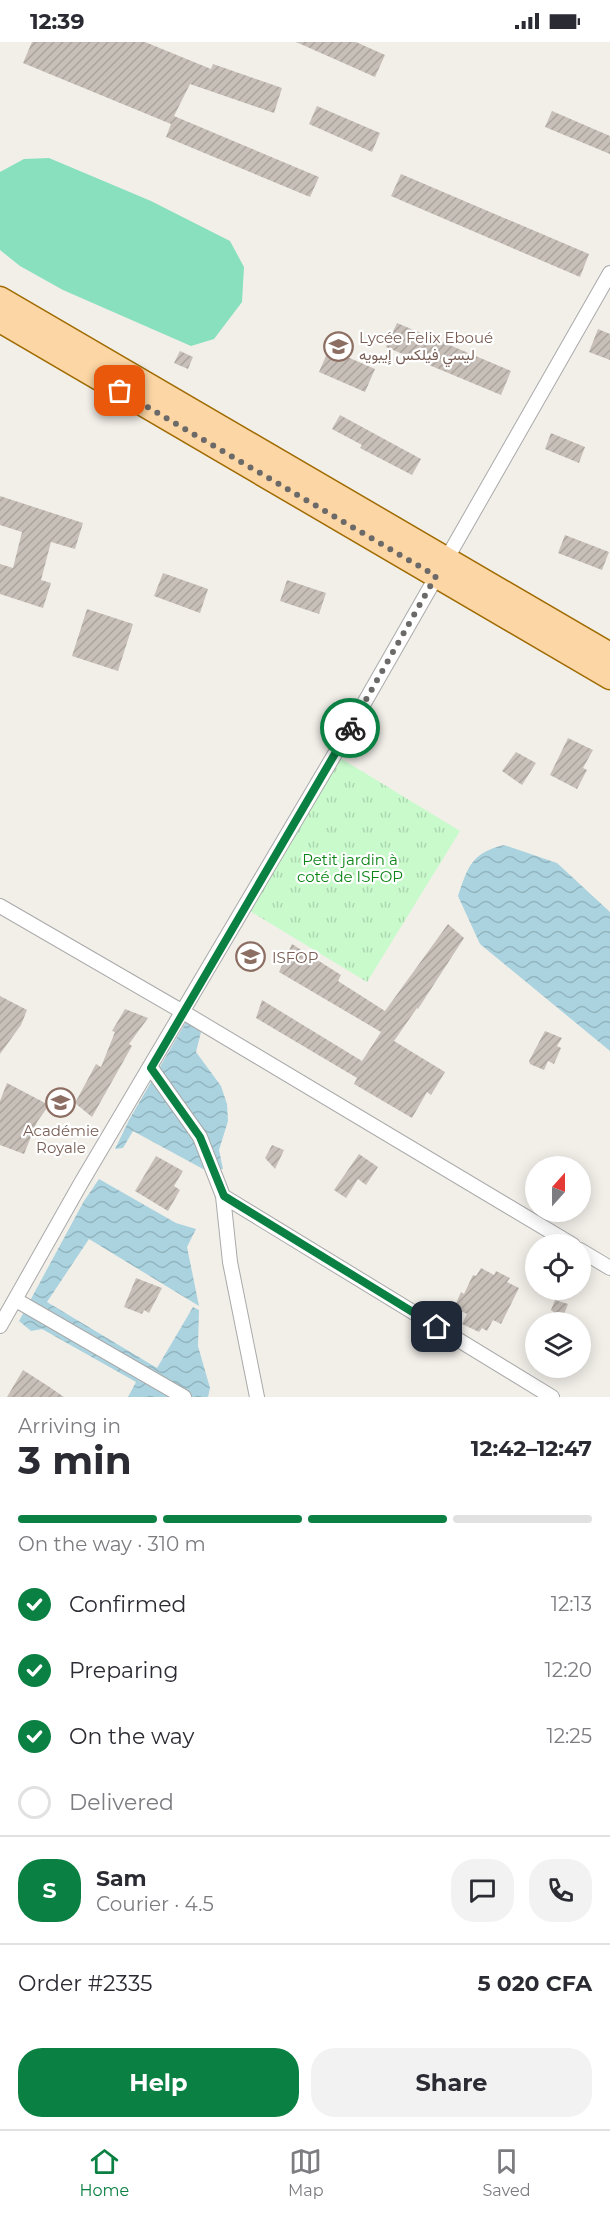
<!DOCTYPE html>
<html lang="en">
<head>
<meta charset="utf-8">
<style>
  body { margin:0; font-family:Montserrat,Vazirmatn,sans-serif; background:#f2f2f3; color:#2b2b33; height:100vh; display:flex; flex-direction:column; font-size:22px; white-space:nowrap }
  * { box-sizing:border-box; margin:0 }
  p { font-size:20px; color:#7c7c81 }
  .icon { flex:none; width:33px; height:33px; fill:none; stroke:currentColor; stroke-width:2; stroke-linecap:round; stroke-linejoin:round }
  .map { position:relative; height:1355px; overflow:hidden }
  .details { display:flex; flex-direction:column; background:#fff; flex:1 }
  .details>* { flex:none }
  .needle { width:39px; rotate:21deg }
  .fabs { position:absolute; left:525px; top:1114px; display:grid; gap:12px }
  .fabs a { display:grid; place-items:center; width:66px; height:66px; border-radius:50%; background:#fff; box-shadow:0 3px 15px #0003; font-size:30px }
  .pin { position:absolute; display:grid; place-items:center; width:51px; height:51px; color:#fff; margin:-26px; border-radius:12px; box-shadow:0 3px 9px #0006 }
  .courier { position:absolute; display:grid; place-items:center; width:60px; height:60px; margin:-30px; border:4px solid #0b8043; border-radius:50%; background:#fff; color:#222; box-shadow:0 2px 8px #0007 }
  .headline em { font-style:normal; font-weight:700 }
  .headline div { display:flex; flex-direction:column-reverse }
  .headline { display:flex; align-items:center; justify-content:space-between; height:102px; padding:0 18px }
  h1 { font-size:39px; font-weight:700; line-height:45px }
  .bar { display:grid; grid-template-columns:repeat(4,1fr); gap:9px 6px; align-content:center; height:72px; padding:0 18px }
  .bar i { height:8px; border-radius:4px; background:#e1e1e2 }
  .bar .on { background:#0b8043 }
  .bar p { grid-column:span 4 }
  .line { display:flex; align-items:center; gap:15px; padding:0 18px; border-top:2px solid #e1e1e2 }
  .line div { flex:1 }
  .round { display:grid; place-items:center; flex:none; width:63px; height:63px; border-radius:24px; background:#f2f2f3 }
  ol { padding:0 18px; list-style:none }
  li { display:flex; align-items:center; gap:18px; height:66px }
  li p { margin-inline-start:auto }
  li .icon { padding:6px; border-radius:50%; background:#0b8043; color:#fff; stroke-width:4 }
  li:last-child { color:#7c7c81 }
  li i { width:33px; height:33px; border:3px solid #e1e1e2; border-radius:50% }
  .action { display:flex; gap:12px; margin-top:auto; padding:12px 18px }
  .action a { flex:1; height:69px; border-radius:24px; background:#0b8043; color:#fff; font-size:24px; font-weight:700; line-height:69px; text-align:center }
  .action a+a { background:#f2f2f3; color:#2b2b33 }
  .status { display:flex; justify-content:space-between; align-items:center; height:42px; padding:0 30px; background:#fff; direction:ltr }
  .status svg { height:16px; fill:currentColor }
  .tab-bar { display:flex; justify-content:space-around; align-items:center; height:84px; border-top:2px solid #e1e1e2; background:#fff; font-size:16px; color:#7c7c81 }
  .tab-bar a { display:grid; justify-items:center; gap:3px }
  .tab-bar .on { color:#0b8043 }
  .map>svg:first-child { display:block }
  .park { fill:url(#park-tufts) }
  .pitch { fill:#88e0be }
  .water { fill:url(#water-waves) }
  .building { fill:url(#building-hatch) }
  .lines { fill:none; stroke-linecap:round; stroke-linejoin:round }
  .minor-casing { stroke:#a9a9a9; stroke-width:16 }
  .primary-casing { stroke:#a06b00; stroke-width:25 }
  .minor { stroke:#fff; stroke-width:14 }
  .primary { stroke:#fcd6a4; stroke-width:22 }
  .done { stroke:#6b6a68; stroke-width:6; stroke-dasharray:0 10.8 }
  .route { stroke:#0b8043; stroke-width:8 }
  .labels { text-anchor:middle; dominant-baseline:central; stroke-width:4.5; stroke-linejoin:round; paint-order:stroke }
  .education-label { font-size:15px; fill:#785e54; stroke:#fff; text-anchor:start }
  .park-label { font-size:15px; fill:#0c8416; stroke:#fff }
</style>
</head>
<body>
<div class="status"><b>12:39</b><svg viewBox="0 0 49 12"><path d="M0 12V9h3v3zM5 12V6h3v6zM10 12V3h3v9zM15 12V0h3v12zM26 1h20v11H26zM47 4h2v5h-2z"/></svg></div>
<div class="map">
<svg width="610" height="1355" viewBox="0 0 610 1355">
  <defs>
    <pattern id="park-tufts" width="24" height="20" patternUnits="userSpaceOnUse" patternTransform="scale(1.5)"><rect width="24" height="20" fill="#c8facc"/><path d="M3 7l-1-3M5 7V3M7 7l1-3M15 17l-1-3M17 17v-4M19 17l1-3" fill="none" stroke="#acd6af"/></pattern>
    <pattern id="water-waves" width="16" height="10" patternUnits="userSpaceOnUse" patternTransform="scale(1.5)"><rect width="16" height="10" fill="#aad3df"/><path d="M0 5q4-4 8 0t8 0" fill="none" stroke="#92b5bf"/></pattern>
    <pattern id="building-hatch" width="6" height="6" patternUnits="userSpaceOnUse" patternTransform="scale(1.5)"><rect width="6" height="6" fill="#c7bfb8"/><path d="M-1 1l2-2M0 6l6-6M5 7l2-2" fill="none" stroke="#aba49e"/></pattern>
  </defs>
  <rect width="100%" height="100%" fill="#f2efe9"/>
  <path class="park" d="M332 711 460 789 367 940 240 863Z"/>
  <path class="pitch" d="M49 116 151 159 230 199 244 225 242 260 214 297 191 304 63 248 20 224 0 208V130L24 117Z"/>
  <path class="water" d="M504 803 557 821 610 870V1009L480 902 458 854C468 825 471 811 504 803Z
    M186 980 201 990 196 1010 221 1044 227 1062 228 1079 219 1108 223 1127H203L133 1089 123 1106 115 1107 129 1078Z
    M99 1137 176 1181 196 1187 187 1205 199 1264 89 1197 47 1260 157 1326 193 1265 199 1268 198 1304 210 1346 208 1355H128L136 1340 42 1287 31 1289 19 1279 84 1159Z"/>
  <path class="building" d="M32 0H145L211 27 213 22 282 46 274 71 190 42 174 74 319 135 310 155 166 95 171 82 23 21Z
    M296 0H356L385 13 375 35Z
    M317 64 380 91 372 110 309 82Z
    M552 69 610 94V112L545 85Z
    M401 132 589 212 580 235 391 154Z
    M397 281 511 329 501 353 386 305Z
    M598 287 610 292V318L589 310Z
    M329 307 375 327 365 350 319 330Z
    M180 309 193 315 188 327 174 321Z
    M340 373 421 417 412 433 360 406 362 403 332 387Z
    M551 391 585 405 579 421 545 407Z
    M0 454 83 481 75 507 51 500 41 538 51 541 43 566 0 552V522L13 526 22 490 0 483Z
    M565 493 609 510 602 528 558 511Z
    M163 531 208 547 200 571 154 554Z
    M287 538 326 551 319 572 280 559Z
    M87 567 133 582 118 629 72 614Z
    M568 696 593 708 583 726 587 728 577 747 550 733Z
    M516 710 536 721 522 743 502 729Z
    M448 882 464 896 418 967 417 966 394 999 445 1030 431 1053 427 1050 412 1076 354 1042 357 1036 256 976 262 958 362 1019 381 990 279 930 292 902 341 933 338 939 385 969Z
    M0 954 27 968 21 983 0 1012Z
    M125 967 148 976 129 1002 132 1004 92 1075 75 1061 96 1022 101 1025 115 990 112 989Z
    M545 989 562 996 557 1004 561 1006 554 1022 548 1019 544 1028 530 1022 529 1019Z
    M7 1041 49 1063 37 1080 24 1112 0 1103V1059Z
    M272 1103 284 1108 275 1127 265 1116Z
    M359 1112 378 1125 366 1143 358 1137 346 1156 334 1148Z
    M156 1114 183 1129 174 1144 180 1148 168 1169 135 1149Z
    M481 1226 494 1233 496 1229 510 1236 507 1240 519 1246 501 1282 493 1278 487 1289 482 1286 479 1290 462 1282 467 1272 454 1266 461 1250 464 1252 473 1233 476 1234Z
    M136 1236 162 1246 149 1271 144 1268 142 1272 124 1265Z
    M555 1258 568 1262 562 1277 551 1268Z
    M23 1328 48 1344 64 1355H7Z"/>
  <g class="lines">
    <defs>
      <path id="minor" d="M0 864 183 970 573 1203
        M151 1026 200 1095 223 1154 230 1220 257 1355
        M223 1154 552 1355
        M580 1208 610 1226
        M16 1258 184 1355
        M0 1284 81 1141 339 705 610 231"/>
      <path id="primary" d="M0 256 610 612
        M0 279 610 636"/>
    </defs>
    <use href="#minor" class="minor-casing"/>
    <use href="#primary" class="primary-casing"/>
    <use href="#minor" class="minor"/>
    <use href="#primary" class="primary"/>
  </g>
  <g class="lines">
    <path class="done" d="M120 349 436 534 350 686"/>
    <path class="route" d="M350 686 151 1026 200 1095 224 1154 437 1285"/>
  </g>
  <defs>
    <symbol id="school-ring" viewBox="-11 -11 22 22"><circle r="9.5" fill="#fff" stroke="#8d6e63" stroke-width="1.5"/><path d="M0-5L7-2L0 1L-7-2ZM-4 1L0 2.5L4 1V4Q0 6-4 4Z" fill="#8d6e63"/></symbol>
    <symbol id="university-ring" viewBox="-11 -11 22 22"><circle r="9.5" fill="#fff" stroke="#8d6e63" stroke-width="1.5"/><path d="M0-5L7-2L0 1L-7-2ZM-4 1L0 2.5L4 1V4Q0 6-4 4Z" fill="#8d6e63"/></symbol>
  </defs>
  <g fill-rule="evenodd">
    <use href="#school-ring" x="322" y="288" width="33" height="33"/>
    <use href="#university-ring" x="234" y="898" width="33" height="33"/>
    <use href="#university-ring" x="44" y="1044" width="33" height="33"/>
  </g>
  <g class="labels">
    <g class="education-label">
      <text x="359" y="295">Lycée Felix Eboué<tspan x="359" dy="17">ليسي فيلكس إيبويه</tspan></text>
      <text x="272" y="915">ISFOP</text>
      <text x="61" y="1088" text-anchor="middle">Académie<tspan x="61" dy="17">Royale</tspan></text>
    </g>
    <g class="park-label">
      <text x="350" y="817">Petit jardin à<tspan x="350" dy="17">coté de ISFOP</tspan></text>
    </g>
  </g>
</svg>
<div class="fabs">
<a><svg class="needle" viewBox="-14 -14 28 28"><path d="M0-13l5 13h-10z" fill="#e53935"/><path d="M0 13l5-13h-10z" fill="#7c7c81"/></svg></a>
<a><svg class="icon" aria-label="locate" viewBox="0 0 24 24"><circle cx="12" cy="12" r="6"/><path d="M12 2v4M12 18v4M2 12h4M18 12h4"/></svg></a>
<a><svg class="icon" aria-label="layers" viewBox="0 0 24 24"><path d="M12 4l9 5-9 5-9-5zM3 14l9 5 9-5"/></svg></a>
</div>
<div class="pin" style="left:120px;top:349px;background:#ea580c"><svg class="icon" aria-label="bag" viewBox="0 0 24 24"><path d="M5 8h14l-1 12H6zM9 8a3 3 0 0 1 6 0"/></svg></div>
<div class="pin" style="left:437px;top:1285px;background:#1f2937"><svg class="icon" aria-label="home" viewBox="0 0 24 24"><path d="M3 11l9-7 9 7M6 9v11h12V9"/></svg></div>
<div class="courier" style="left:350px;top:686px"><svg class="icon" aria-label="bike" viewBox="0 0 24 24"><circle cx="6" cy="16" r="4"/><circle cx="18" cy="16" r="4"/><path d="M6 16l4-8h5l3 8M10 8l3 8H6M13 5h3"/></svg></div>
</div>
<section class="details">
<div class="headline"><div><h1>3 min</h1><p>Arriving in</p></div><em>12:42–12:47</em></div>
<div class="bar"><i class="on"></i><i class="on"></i><i class="on"></i><i></i><p>On the way · 310 m</p></div>
<ol>
<li><svg class="icon" aria-label="check" viewBox="0 0 24 24"><path d="M5 12l5 5 9-10"/></svg>Confirmed<p>12:13</p></li>
<li><svg class="icon" aria-label="check" viewBox="0 0 24 24"><path d="M5 12l5 5 9-10"/></svg>Preparing<p>12:20</p></li>
<li><svg class="icon" aria-label="check" viewBox="0 0 24 24"><path d="M5 12l5 5 9-10"/></svg>On the way<p>12:25</p></li>
<li><i></i>Delivered</li>
</ol>
<div class="line" style="height:108px"><b class="round" style="background:#0b8043;color:#fff">S</b><div><b>Sam</b><p>Courier · 4.5</p></div><a class="round"><svg class="icon" aria-label="chat" viewBox="0 0 24 24"><path d="M4 5h16v11H9l-5 4z"/></svg></a><a class="round"><svg class="icon" aria-label="phone" viewBox="0 0 24 24"><path d="M5 4h4l2 5-3 2q2 4 5 5l2-3 5 2v4C11 20 4 13 5 4z"/></svg></a></div>
<div class="line" style="height:78px"><div>Order #2335</div><b>5 020 CFA</b></div>
<div class="action"><a>Help</a><a>Share</a></div>
</section>
<nav class="tab-bar">
<a class="on"><svg class="icon" aria-label="home" viewBox="0 0 24 24"><path d="M3 11l9-7 9 7M6 9v11h12V9"/></svg>Home</a>
<a><svg class="icon" aria-label="map" viewBox="0 0 24 24"><path d="M3 6l6-2 6 2 6-2v14l-6 2-6-2-6 2zM9 4v14M15 6v14"/></svg>Map</a>
<a><svg class="icon" aria-label="saved" viewBox="0 0 24 24"><path d="M7 4h10v16l-5-4-5 4z"/></svg>Saved</a>
</nav>
</body>
</html>
